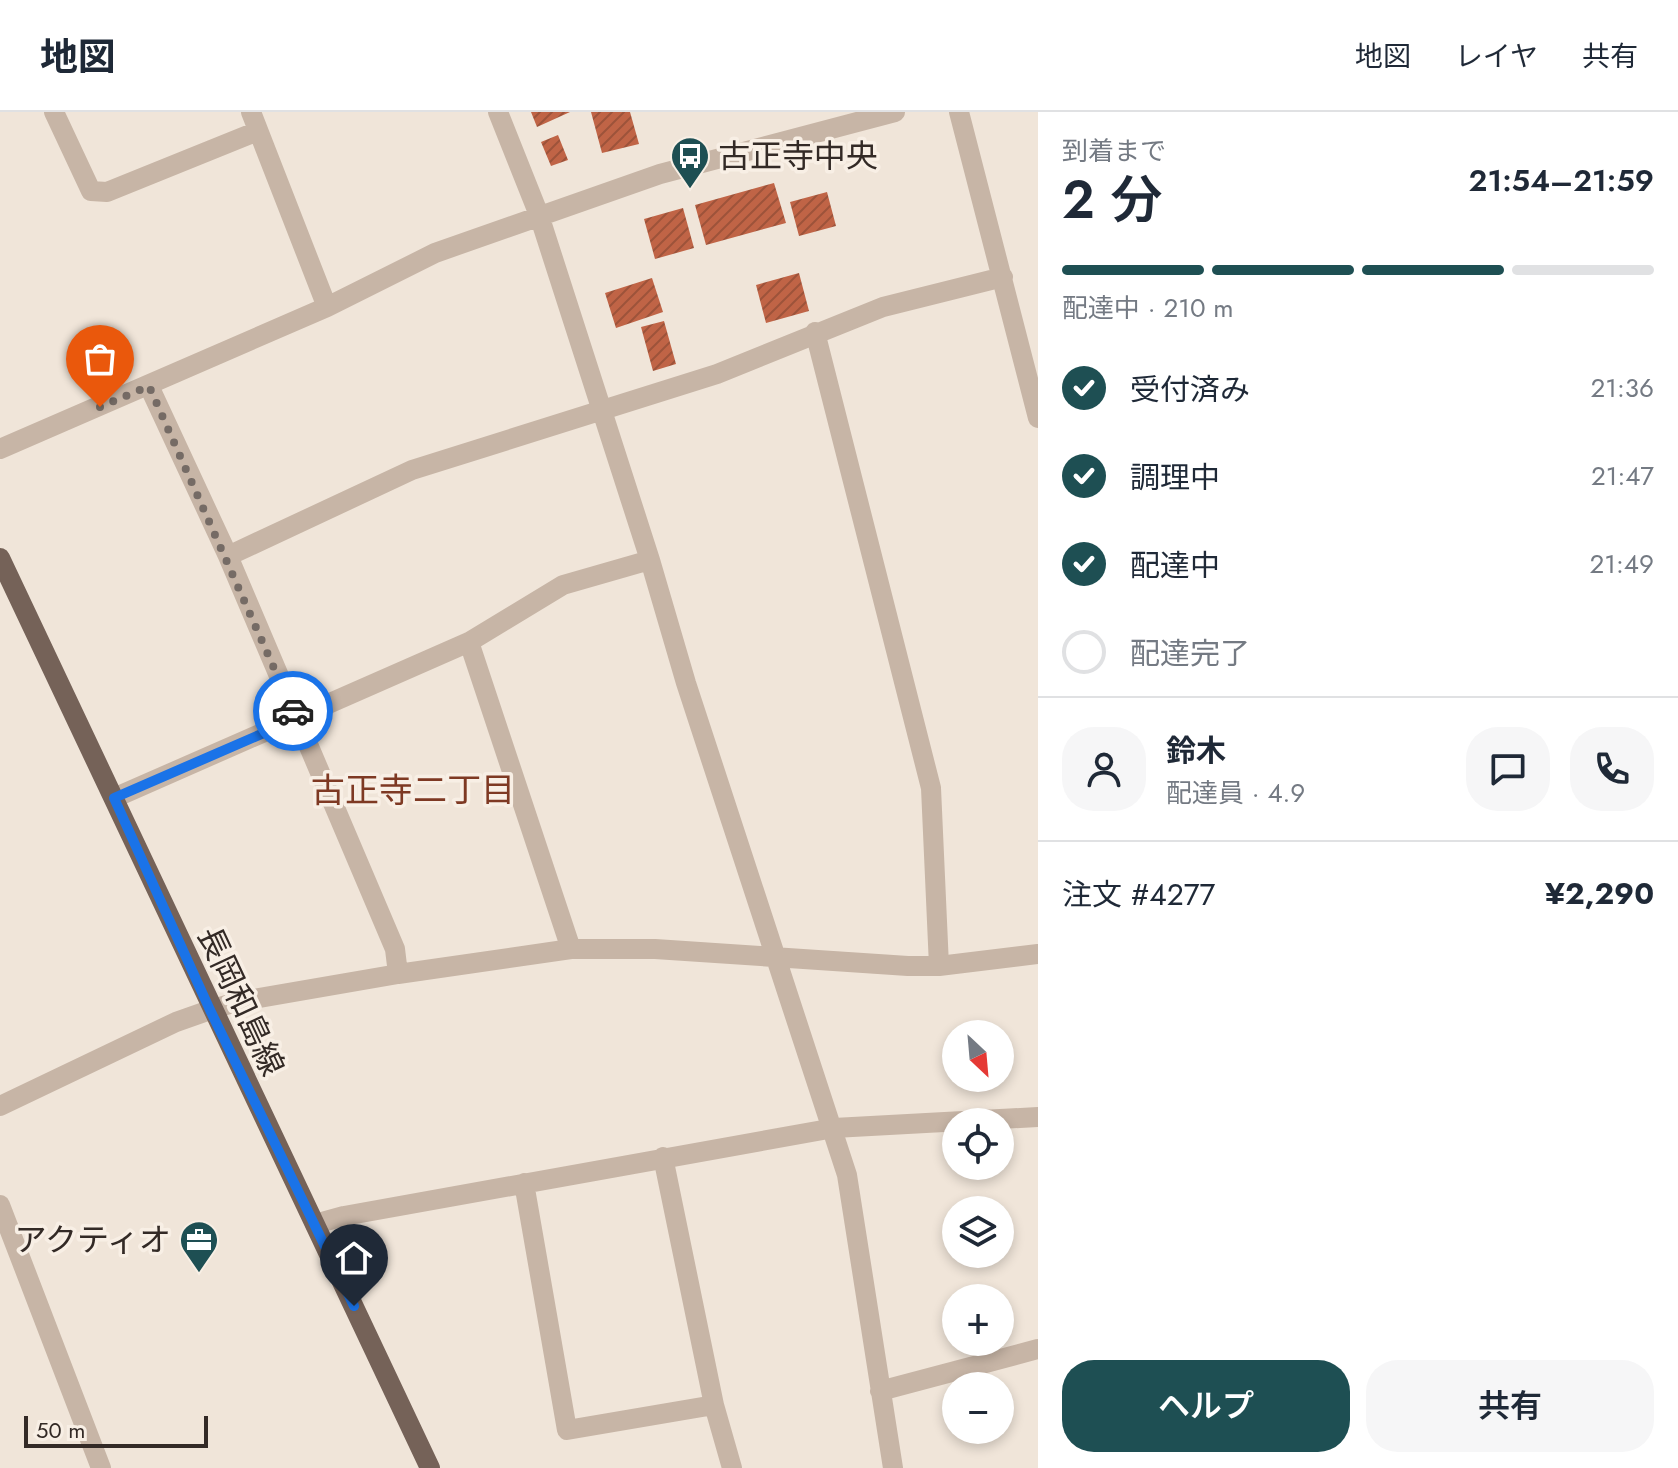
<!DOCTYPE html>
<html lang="ja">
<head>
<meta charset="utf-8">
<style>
  body { margin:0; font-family:Jost,"Noto Sans JP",sans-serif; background:#f6f6f7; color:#1f2937; height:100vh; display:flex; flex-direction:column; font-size:30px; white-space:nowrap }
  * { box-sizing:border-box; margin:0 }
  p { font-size:26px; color:#747a83 }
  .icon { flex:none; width:44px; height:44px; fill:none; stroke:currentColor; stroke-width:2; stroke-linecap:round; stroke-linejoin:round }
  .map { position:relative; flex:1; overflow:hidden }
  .panel { display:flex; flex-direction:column; background:#fff; width:640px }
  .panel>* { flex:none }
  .needle { width:52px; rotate:154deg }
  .controls { position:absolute; left:942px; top:908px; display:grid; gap:16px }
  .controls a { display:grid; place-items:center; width:72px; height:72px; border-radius:50%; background:#fff; box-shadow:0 4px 12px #0003; font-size:40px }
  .scale { position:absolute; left:24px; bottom:20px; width:184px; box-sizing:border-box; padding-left:8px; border:4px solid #332a26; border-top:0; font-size:22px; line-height:28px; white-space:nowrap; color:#332a26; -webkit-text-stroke:6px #f8efe5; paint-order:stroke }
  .pin { position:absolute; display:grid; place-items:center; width:68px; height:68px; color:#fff; margin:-82px -34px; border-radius:50% 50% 50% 0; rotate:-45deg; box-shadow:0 0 8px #0007 }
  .pin .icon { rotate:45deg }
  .courier { position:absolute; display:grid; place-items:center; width:80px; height:80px; margin:-40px; border:6px solid #1a73e8; border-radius:50%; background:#fff; color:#222; box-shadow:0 2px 10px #0007 }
  .summary em { font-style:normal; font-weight:600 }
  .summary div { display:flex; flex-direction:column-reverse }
  .summary { display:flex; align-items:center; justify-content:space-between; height:136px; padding:0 24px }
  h1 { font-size:52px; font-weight:600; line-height:60px }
  .bar { display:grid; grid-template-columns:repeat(4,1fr); gap:12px 8px; align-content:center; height:96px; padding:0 24px }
  .bar i { height:10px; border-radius:6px; background:#e0e1e3 }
  .bar .active { background:#1e4f53 }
  .bar p { grid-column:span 4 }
  .line { display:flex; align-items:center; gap:20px; padding:0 24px; border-top:2px solid #e0e1e3 }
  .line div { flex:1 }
  .round { display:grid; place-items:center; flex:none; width:84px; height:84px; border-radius:32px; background:#f6f6f7 }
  ol { padding:0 24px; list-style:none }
  li { display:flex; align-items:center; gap:24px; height:88px }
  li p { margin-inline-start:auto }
  li .icon { padding:8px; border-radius:50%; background:#1e4f53; color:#fff; stroke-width:4 }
  li:last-child { color:#747a83 }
  li i { width:44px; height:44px; border:4px solid #e0e1e3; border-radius:50% }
  .button { display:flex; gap:16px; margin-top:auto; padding:16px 24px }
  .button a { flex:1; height:92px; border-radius:32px; background:#1e4f53; color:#fff; font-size:32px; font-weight:600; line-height:92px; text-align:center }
  .button a+a { background:#f6f6f7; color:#1f2937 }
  header { display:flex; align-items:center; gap:48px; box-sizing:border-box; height:112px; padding:0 40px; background:#fff; border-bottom:2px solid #e0e1e3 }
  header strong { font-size:38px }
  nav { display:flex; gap:44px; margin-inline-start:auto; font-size:28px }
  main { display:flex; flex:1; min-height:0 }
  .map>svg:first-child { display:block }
  .building { fill:url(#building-hatch) }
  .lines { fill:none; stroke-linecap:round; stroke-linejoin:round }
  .minor { stroke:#c7b5a6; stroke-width:20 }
  .major { stroke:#756258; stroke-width:20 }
  .done { stroke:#756b65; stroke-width:8; stroke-dasharray:0 14.4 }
  .route { stroke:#1a73e8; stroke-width:10 }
  .labels { text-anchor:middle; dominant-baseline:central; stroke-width:7; stroke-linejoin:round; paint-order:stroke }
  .poi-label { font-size:32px; fill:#332a26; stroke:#f8efe5; text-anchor:start }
  .street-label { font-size:32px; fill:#332a26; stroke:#f8efe5 }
  .neighbourhood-label { font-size:34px; fill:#7e3923; stroke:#f8efe5 }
</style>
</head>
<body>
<header>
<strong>地図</strong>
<nav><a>地図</a><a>レイヤ</a><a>共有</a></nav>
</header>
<main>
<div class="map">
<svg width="1038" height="1356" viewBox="0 0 1038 1356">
  <defs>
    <pattern id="building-hatch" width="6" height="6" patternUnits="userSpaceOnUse" patternTransform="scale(2)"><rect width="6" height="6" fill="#c06446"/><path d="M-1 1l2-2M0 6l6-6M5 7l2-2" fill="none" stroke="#9d533a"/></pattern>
  </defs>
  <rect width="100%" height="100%" fill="#f0e5d9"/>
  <path class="building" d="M531 0H570L537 15Z
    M591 0H630L639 32 602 41Z
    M558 23 568 48 551 54 541 30Z
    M774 71 786 111 706 133 695 93Z
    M827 80 836 114 799 124 790 90Z
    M683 96 694 136 655 147 644 107Z
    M799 161 809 199 766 211 756 173Z
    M652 166 663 200 616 216 605 181Z
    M664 209 676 252 653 259 641 215Z"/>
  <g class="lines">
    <path class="minor" d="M54 0 91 79 107 80 258 19
      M251 0 327 195
      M498 0 539 103 650 448 686 571 847 1063 893 1356
      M959 0 1038 306
      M815 220 931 676 939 854
      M149 274 228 444 395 837 398 862
      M0 337 327 195 435 141 660 62 895 0
      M228 444 412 358 717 262 883 195 1003 165
      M469 530 571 837
      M114 686 469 530 563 473 650 448
      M0 994 176 910 210 898 236 890 398 862 571 837H655L908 854H939L1038 842
      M663 1045 714 1293 732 1356
      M524 1071 567 1318 714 1293
      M0 1093 101 1356
      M315 1112 344 1104 834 1016 1038 1005
      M880 1279 1038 1237"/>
    <path class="major" d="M0 446 430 1356"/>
  </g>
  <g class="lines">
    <path class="done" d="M100 295 149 274 293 599"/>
    <path class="route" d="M293 599 296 607 114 686 210 898 354 1194"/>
  </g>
  <defs>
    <symbol id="bus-pin" viewBox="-11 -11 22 30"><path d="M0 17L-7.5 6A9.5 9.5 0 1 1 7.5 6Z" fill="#1e4f53" stroke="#f8efe5"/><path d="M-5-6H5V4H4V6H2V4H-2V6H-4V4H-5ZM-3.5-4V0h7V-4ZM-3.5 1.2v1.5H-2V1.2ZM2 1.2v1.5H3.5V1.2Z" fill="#fff"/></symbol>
    <symbol id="office-pin" viewBox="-11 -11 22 30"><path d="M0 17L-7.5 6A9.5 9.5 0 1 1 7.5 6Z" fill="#1e4f53" stroke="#f8efe5"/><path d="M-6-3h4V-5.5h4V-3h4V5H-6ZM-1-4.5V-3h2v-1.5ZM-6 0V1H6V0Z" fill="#fff"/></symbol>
  </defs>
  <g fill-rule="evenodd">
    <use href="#bus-pin" x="668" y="22" width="44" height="60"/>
    <use href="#office-pin" x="177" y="1106" width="44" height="60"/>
  </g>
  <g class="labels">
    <g class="poi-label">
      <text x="718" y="44">古正寺中央</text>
      <text x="171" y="1128" text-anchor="end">アクティオ</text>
    </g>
    <g class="street-label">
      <text transform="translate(241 889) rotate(65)">長岡和島線</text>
    </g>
    <g class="neighbourhood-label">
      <text x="413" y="678">古正寺二丁目</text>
    </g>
  </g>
</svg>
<div class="controls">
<a><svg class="needle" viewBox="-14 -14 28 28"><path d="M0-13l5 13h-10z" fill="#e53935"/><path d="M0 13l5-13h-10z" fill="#747a83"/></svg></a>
<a><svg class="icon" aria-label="locate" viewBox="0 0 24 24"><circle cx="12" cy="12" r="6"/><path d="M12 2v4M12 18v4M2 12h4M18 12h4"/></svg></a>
<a><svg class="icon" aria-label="layers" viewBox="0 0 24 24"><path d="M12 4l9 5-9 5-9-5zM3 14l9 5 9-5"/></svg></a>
<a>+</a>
<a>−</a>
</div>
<div class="scale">50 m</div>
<div class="pin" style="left:100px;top:295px;background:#ea580c"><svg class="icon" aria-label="bag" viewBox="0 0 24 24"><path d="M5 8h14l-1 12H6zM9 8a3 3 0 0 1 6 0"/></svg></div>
<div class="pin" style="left:354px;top:1194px;background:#1f2937"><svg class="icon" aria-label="home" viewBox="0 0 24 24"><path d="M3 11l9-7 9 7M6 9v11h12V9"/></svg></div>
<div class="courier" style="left:293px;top:599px"><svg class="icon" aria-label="car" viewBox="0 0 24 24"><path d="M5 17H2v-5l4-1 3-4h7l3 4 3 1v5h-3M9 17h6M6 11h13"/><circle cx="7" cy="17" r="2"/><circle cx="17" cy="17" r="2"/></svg></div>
</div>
<section class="panel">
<div class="summary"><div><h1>2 分</h1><p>到着まで</p></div><em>21:54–21:59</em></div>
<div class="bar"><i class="active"></i><i class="active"></i><i class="active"></i><i></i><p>配達中 · 210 m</p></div>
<ol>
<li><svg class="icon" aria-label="check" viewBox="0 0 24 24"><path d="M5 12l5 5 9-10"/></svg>受付済み<p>21:36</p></li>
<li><svg class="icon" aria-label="check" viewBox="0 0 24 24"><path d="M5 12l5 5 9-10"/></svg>調理中<p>21:47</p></li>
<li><svg class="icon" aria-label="check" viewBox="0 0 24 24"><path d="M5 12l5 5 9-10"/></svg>配達中<p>21:49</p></li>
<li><i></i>配達完了</li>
</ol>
<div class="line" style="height:144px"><a class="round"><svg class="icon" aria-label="person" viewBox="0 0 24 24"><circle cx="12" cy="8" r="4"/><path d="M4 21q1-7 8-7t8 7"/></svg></a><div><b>鈴木</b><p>配達員 · 4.9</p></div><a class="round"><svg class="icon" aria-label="chat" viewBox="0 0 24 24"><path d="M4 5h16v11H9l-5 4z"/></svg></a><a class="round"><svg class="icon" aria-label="phone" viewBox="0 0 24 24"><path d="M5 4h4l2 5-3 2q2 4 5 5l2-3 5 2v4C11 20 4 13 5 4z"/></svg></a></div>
<div class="line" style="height:104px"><div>注文 #4277</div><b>¥2,290</b></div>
<div class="button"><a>ヘルプ</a><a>共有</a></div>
</section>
</main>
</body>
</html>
